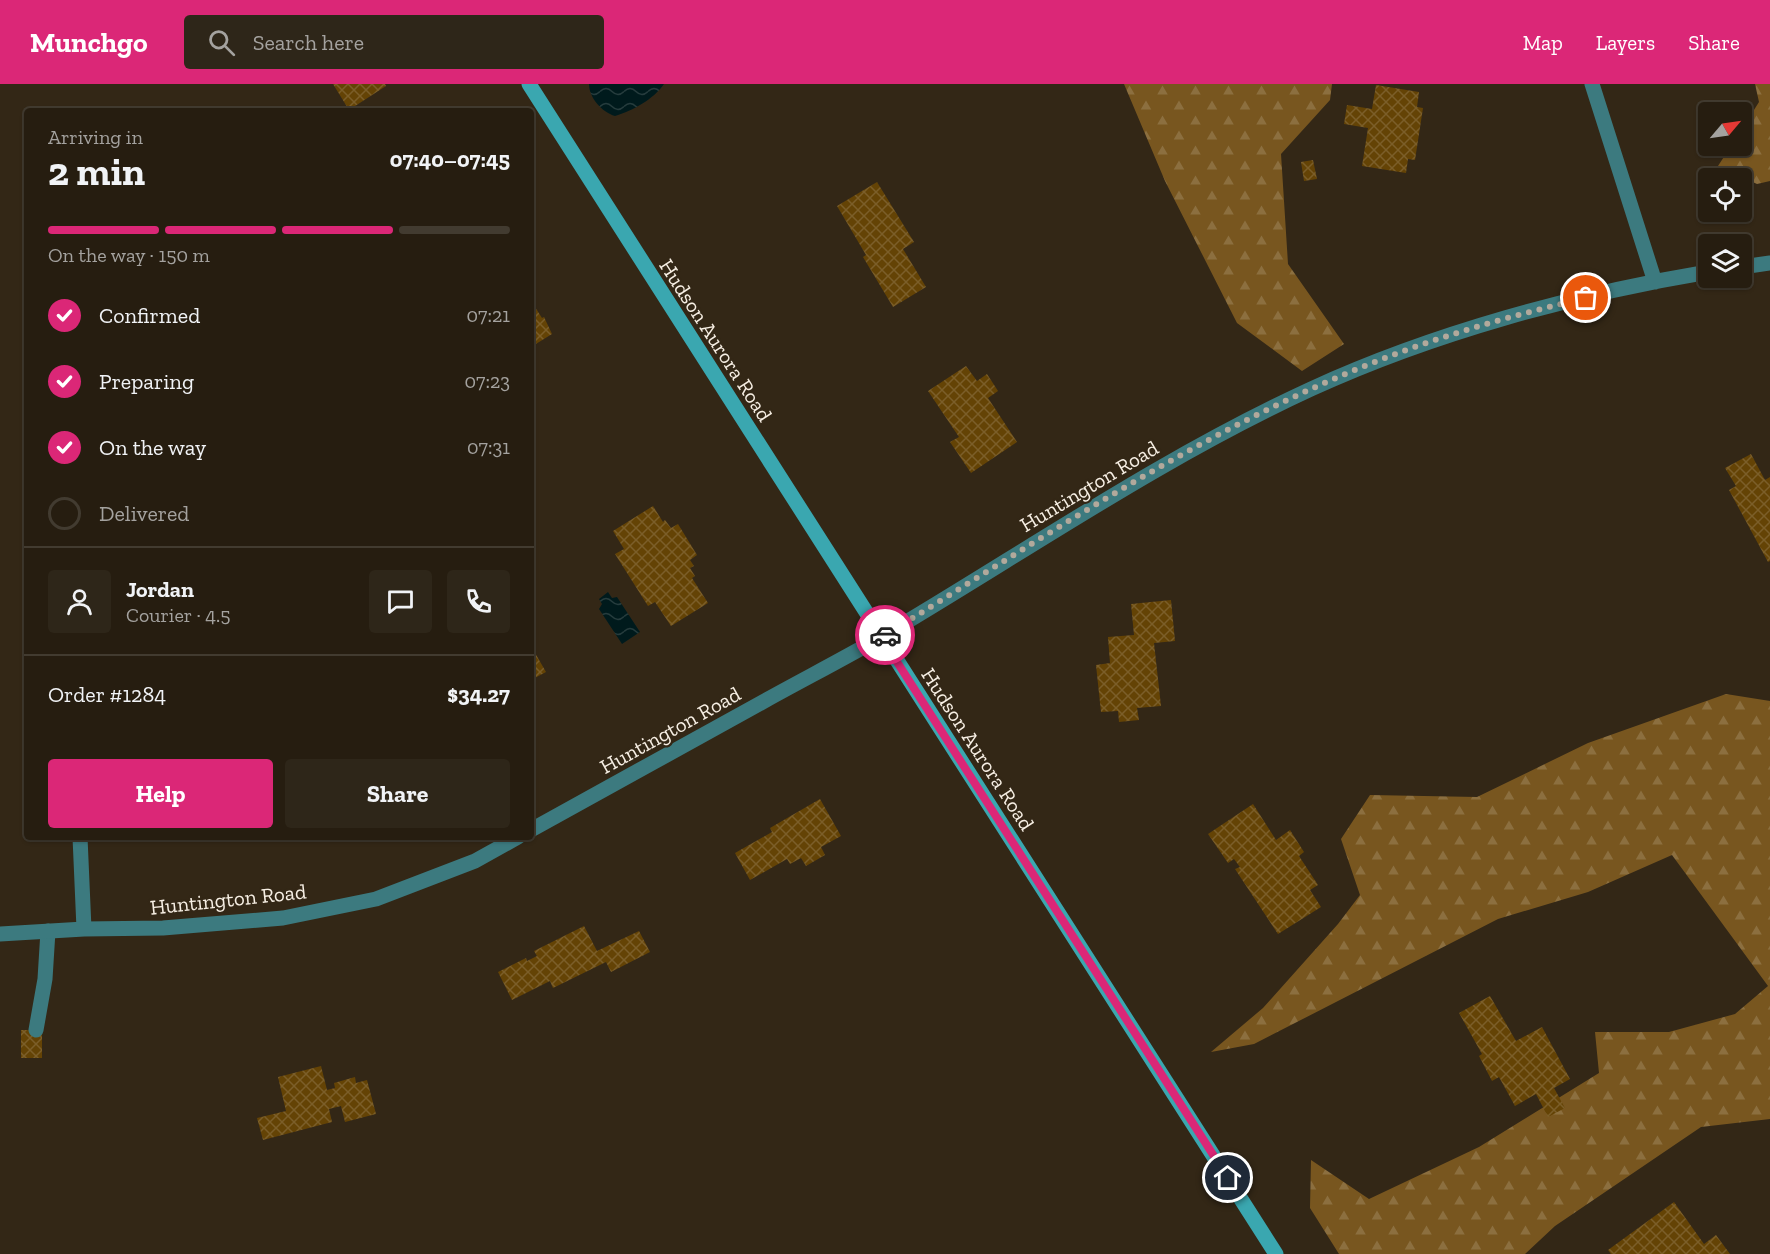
<!DOCTYPE html>
<html lang="en">
<head>
<meta charset="utf-8">
<style>
  body { margin:0; font-family:"Zilla Slab",serif; background:#2e2619; color:#f1f3f6; height:100vh; display:flex; flex-direction:column; font-size:22px; white-space:nowrap }
  * { box-sizing:border-box; margin:0 }
  p { font-size:20px; color:#a4a29f }
  .icon { flex:none; width:33px; height:33px; fill:none; stroke:currentColor; stroke-width:2; stroke-linecap:round; stroke-linejoin:round }
  .map { position:relative; flex:1; overflow:hidden }
  .sheet { position:absolute; left:24px; top:24px; width:510px; height:732px; display:flex; flex-direction:column; background:#261d10; border-radius:6px; box-shadow:0 2px 4px #0004,0 0 0 2px #423b30 }
  .sheet>* { flex:none }
  .needle { width:39px; rotate:61deg }
  .controls { position:absolute; left:1698px; top:18px; display:grid; gap:12px }
  .controls a { display:grid; place-items:center; width:54px; height:54px; border-radius:6px; background:#261d10; box-shadow:0 2px 4px #0004,0 0 0 2px #423b30; font-size:30px }
  .pin { position:absolute; display:grid; place-items:center; width:51px; height:51px; color:#fff; margin:-26px; border:3px solid #fff; border-radius:50%; box-shadow:0 2px 6px #0007 }
  .courier { position:absolute; display:grid; place-items:center; width:60px; height:60px; margin:-30px; border:4px solid #db2777; border-radius:50%; background:#fff; color:#222; box-shadow:0 2px 8px #0007 }
  .head em { font-style:normal; font-weight:800 }
  .head div { display:flex; flex-direction:column-reverse }
  .head { display:flex; align-items:center; justify-content:space-between; height:102px; padding:0 24px }
  h1 { font-size:39px; font-weight:800; line-height:45px }
  .bar { display:grid; grid-template-columns:repeat(4,1fr); gap:9px 6px; align-content:center; height:72px; padding:0 24px }
  .bar i { height:8px; border-radius:4px; background:#423b30 }
  .bar .current { background:#db2777 }
  .bar p { grid-column:span 4 }
  .line { display:flex; align-items:center; gap:15px; padding:0 24px; border-top:2px solid #423b30 }
  .line div { flex:1 }
  .round { display:grid; place-items:center; flex:none; width:63px; height:63px; border-radius:6px; background:#2e2619 }
  ol { padding:0 24px; list-style:none }
  li { display:flex; align-items:center; gap:18px; height:66px }
  li p { margin-inline-start:auto }
  li .icon { padding:6px; border-radius:50%; background:#db2777; color:#fff; stroke-width:4 }
  li:last-child { color:#a4a29f }
  li i { width:33px; height:33px; border:3px solid #423b30; border-radius:50% }
  .button { display:flex; gap:12px; margin-top:auto; padding:12px 24px }
  .button a { flex:1; height:69px; border-radius:6px; background:#db2777; color:#fff; font-size:24px; font-weight:800; line-height:69px; text-align:center }
  .button a+a { background:#2e2619; color:#f1f3f6 }
  header { display:flex; align-items:center; gap:36px; box-sizing:border-box; height:84px; padding:0 30px; background:#db2777; color:#fff }
  header strong { font-size:28px }
  nav { display:flex; gap:33px; margin-inline-start:auto; font-size:21px }
  .search { width:420px; height:54px; background:#2e2619; display:flex; align-items:center; gap:15px; box-sizing:border-box; padding:0 21px; border-radius:6px; color:#a4a29f; font-size:22px }
  .map>svg:first-child { display:block }
  .forest { fill:url(#forest-firs) }
  .water { fill:url(#water-waves) }
  .building { fill:url(#building-cross-hatch) }
  .lines { fill:none; stroke-linecap:round; stroke-linejoin:round }
  .lane { stroke:#3c7a7f; stroke-width:15 }
  .street { stroke:#3c7a7f; stroke-width:15 }
  .secondary { stroke:#3aa7b0; stroke-width:15 }
  .done { stroke:#b2a99c; stroke-width:6; stroke-dasharray:0 10.8 }
  .route { stroke:#db2777; stroke-width:8 }
  .labels { text-anchor:middle; dominant-baseline:central; stroke-width:4.5; stroke-linejoin:round; paint-order:stroke }
  .street-label { font-size:21px; fill:#f7efe4; stroke:#332716 }
</style>
</head>
<body>
<header>
<strong>Munchgo</strong>
<div class="search"><svg class="icon" aria-label="search" viewBox="0 0 24 24"><circle cx="10" cy="10" r="6"/><path d="M15 15l6 6"/></svg>Search here</div>
<nav><a>Map</a><a>Layers</a><a>Share</a></nav>
</header>
<div class="map">
<svg width="1770" height="1170" viewBox="0 0 1770 1170">
  <defs>
    <pattern id="forest-firs" width="22" height="20" patternUnits="userSpaceOnUse" patternTransform="scale(1.5)"><rect width="22" height="20" fill="#78561f"/><path d="M5 1l3.5 6h-7zM16 11l3.5 6h-7z" fill="#8c6f3f"/></pattern>
    <pattern id="water-waves" width="16" height="10" patternUnits="userSpaceOnUse" patternTransform="scale(1.5)"><rect width="16" height="10" fill="#001a1c"/><path d="M0 5q4-4 8 0t8 0" fill="none" stroke="#263c3d"/></pattern>
    <pattern id="building-cross-hatch" width="8" height="8" patternUnits="userSpaceOnUse" patternTransform="scale(1.5)"><rect width="8" height="8" fill="#644305"/><path d="M0 0l8 8M0 8l8-8" fill="none" stroke="#7b5e29"/></pattern>
  </defs>
  <rect width="100%" height="100%" fill="#332716"/>
  <path class="forest" d="M1124 0H1332L1330 16 1281 70 1288 180 1344 260 1302 287 1237 239 1165 97Z
    M1755 0H1770V97L1757 100 1718 82 1731 62H1742V45L1759 18Z
    M1726 610 1770 617V1035L1701 1043 1555 1142 1525 1170H1339L1310 1124 1311 1076 1369 1115 1479 1063 1599 989 1595 948H1669L1735 930 1768 902 1672 771 1588 808 1498 835 1254 960 1211 968 1263 924 1338 840 1360 811 1341 755 1370 711 1477 713 1588 659Z"/>
  <path class="water" d="M589 0H664C654 15 632 27 615 32 602 28 589 14 589 0Z
    M608 508 612 514 617 513 640 548 622 560 599 525 602 520 599 515Z"/>
  <path class="building" d="M333 0H385L386 2 349 26Z
    M1376 1 1419 8 1417 23 1423 24 1415 76 1408 75 1406 89 1362 82 1368 44 1344 40 1347 21 1372 25Z
    M1313 76 1317 95 1304 97 1301 78Z
    M877 98 914 158 903 165 926 203 893 223 863 173 866 171 837 122Z
    M531 217 542 234 544 233 552 250 531 263Z
    M966 282 977 297 987 290 998 307 988 314 1017 358 971 389 950 358 959 353 928 307Z
    M1751 370 1765 396 1770 393V477L1768 478 1729 406 1736 402 1725 384Z
    M653 422 663 438 665 436 671 444 678 440 697 471 690 476 694 482 690 484 695 492 692 494 708 519 671 542 655 518 648 522 615 470 624 465 613 447Z
    M1171 516 1175 557 1154 559 1161 622 1137 624 1139 636 1119 638 1118 627 1101 628 1096 581 1110 579 1108 553 1134 551 1131 520Z
    M531 562 546 588 531 596Z
    M820 715 841 752 821 763 825 771 806 782 801 774 790 780 787 775 750 796 735 769 772 748 770 744Z
    M1253 720 1276 756 1290 746 1304 768 1299 772 1318 801 1310 806 1321 823 1278 850 1235 785 1240 783 1234 775 1228 779 1208 750Z
    M584 842 597 867 639 847 650 868 611 888 606 878 553 904 550 897 512 916 498 888 526 874 527 877 537 872 534 867Z
    M1490 912 1516 957 1542 943 1570 995 1554 1004 1565 1024 1548 1033 1536 1010 1515 1022 1499 993 1492 997 1479 972 1482 970 1459 929Z
    M21 946H42V974H21Z
    M321 982 327 1006 335 1004 334 999 355 993 356 999 367 996 376 1030 345 1038 341 1022 329 1025 332 1038 263 1056 257 1034 286 1027 278 993Z
    M1674 1118 1704 1160 1716 1151 1730 1170H1611L1608 1166Z"/>
  <g class="lines">
    <path class="lane" d="M36 946 45 895 48 847"/>
    <path class="street" d="M1592 0 1655 198
      M1742 183 1770 179
      M531 746C610 702 689 659 768 615 806 594 845 574 883 552 1025 468 1161 374 1311 305 1433 249 1576 210 1708 188
      M80 753 84 845
      M0 850 84 845 163 844 283 834 376 815 475 777 518 753"/>
    <path class="secondary" d="M529 0 1276 1170"/>
  </g>
  <g class="lines">
    <path class="done" d="M885 551C1047 452 1207 342 1385 274 1450 249 1518 230 1586 214"/>
    <path class="route" d="M885 551 881 553 1228 1094"/>
  </g>
  <g class="labels">
    <g class="street-label">
      <text transform="translate(716 256) rotate(57)">Hudson Aurora Road</text>
      <text transform="translate(1089 402) rotate(-31)">Huntington Road</text>
      <text transform="translate(670 646) rotate(-29)">Huntington Road</text>
      <text transform="translate(978 665) rotate(57)">Hudson Aurora Road</text>
      <text transform="translate(228 815) rotate(-6)">Huntington Road</text>
    </g>
  </g>
</svg>
<div class="controls">
<a><svg class="needle" viewBox="-14 -14 28 28"><path d="M0-13l5 13h-10z" fill="#e53935"/><path d="M0 13l5-13h-10z" fill="#a4a29f"/></svg></a>
<a><svg class="icon" aria-label="locate" viewBox="0 0 24 24"><circle cx="12" cy="12" r="6"/><path d="M12 2v4M12 18v4M2 12h4M18 12h4"/></svg></a>
<a><svg class="icon" aria-label="layers" viewBox="0 0 24 24"><path d="M12 4l9 5-9 5-9-5zM3 14l9 5 9-5"/></svg></a>
</div>
<div class="pin" style="left:1586px;top:214px;background:#ea580c"><svg class="icon" aria-label="bag" viewBox="0 0 24 24"><path d="M5 8h14l-1 12H6zM9 8a3 3 0 0 1 6 0"/></svg></div>
<div class="pin" style="left:1228px;top:1094px;background:#1f2937"><svg class="icon" aria-label="home" viewBox="0 0 24 24"><path d="M3 11l9-7 9 7M6 9v11h12V9"/></svg></div>
<div class="courier" style="left:885px;top:551px"><svg class="icon" aria-label="car" viewBox="0 0 24 24"><path d="M5 17H2v-5l4-1 3-4h7l3 4 3 1v5h-3M9 17h6M6 11h13"/><circle cx="7" cy="17" r="2"/><circle cx="17" cy="17" r="2"/></svg></div>
<section class="sheet">
<div class="head"><div><h1>2 min</h1><p>Arriving in</p></div><em>07:40–07:45</em></div>
<div class="bar"><i class="current"></i><i class="current"></i><i class="current"></i><i></i><p>On the way · 150 m</p></div>
<ol>
<li><svg class="icon" aria-label="check" viewBox="0 0 24 24"><path d="M5 12l5 5 9-10"/></svg>Confirmed<p>07:21</p></li>
<li><svg class="icon" aria-label="check" viewBox="0 0 24 24"><path d="M5 12l5 5 9-10"/></svg>Preparing<p>07:23</p></li>
<li><svg class="icon" aria-label="check" viewBox="0 0 24 24"><path d="M5 12l5 5 9-10"/></svg>On the way<p>07:31</p></li>
<li><i></i>Delivered</li>
</ol>
<div class="line" style="height:108px"><a class="round"><svg class="icon" aria-label="person" viewBox="0 0 24 24"><circle cx="12" cy="8" r="4"/><path d="M4 21q1-7 8-7t8 7"/></svg></a><div><b>Jordan</b><p>Courier · 4.5</p></div><a class="round"><svg class="icon" aria-label="chat" viewBox="0 0 24 24"><path d="M4 5h16v11H9l-5 4z"/></svg></a><a class="round"><svg class="icon" aria-label="phone" viewBox="0 0 24 24"><path d="M5 4h4l2 5-3 2q2 4 5 5l2-3 5 2v4C11 20 4 13 5 4z"/></svg></a></div>
<div class="line" style="height:78px"><div>Order #1284</div><b>$34.27</b></div>
<div class="button"><a>Help</a><a>Share</a></div>
</section>
</div>
</body>
</html>
